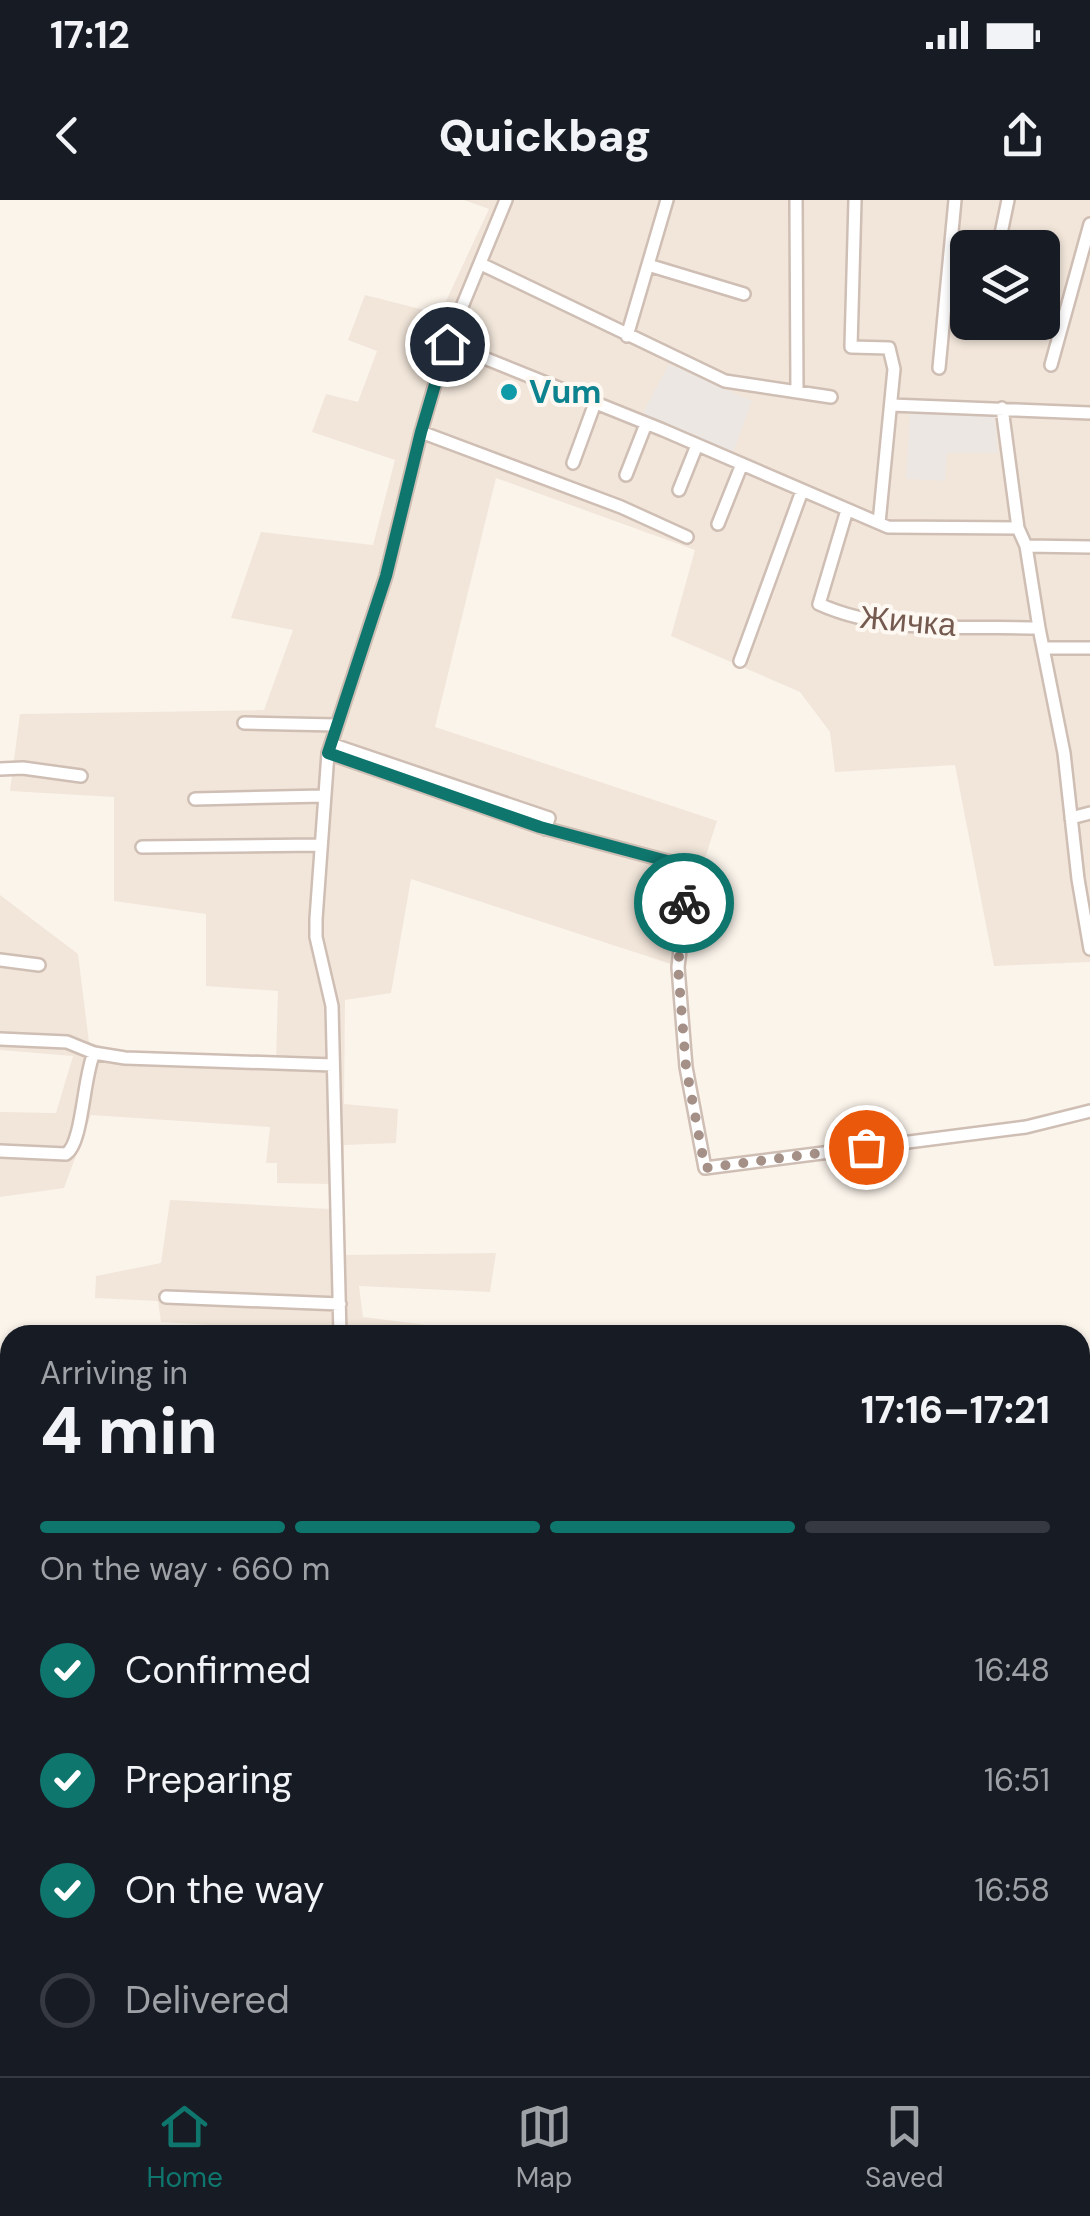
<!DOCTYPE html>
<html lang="en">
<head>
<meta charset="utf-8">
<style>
  body { margin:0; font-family:"DM Sans",sans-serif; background:#242831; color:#f1f3f6; height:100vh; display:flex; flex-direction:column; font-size:38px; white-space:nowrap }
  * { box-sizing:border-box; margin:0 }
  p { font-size:32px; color:#9ea1a6 }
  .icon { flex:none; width:55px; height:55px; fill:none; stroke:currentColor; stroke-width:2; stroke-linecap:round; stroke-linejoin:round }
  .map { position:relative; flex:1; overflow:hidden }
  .details { position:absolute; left:0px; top:1125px; width:1090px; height:752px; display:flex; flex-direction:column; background:#171b24; border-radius:30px 30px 0 0; box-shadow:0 2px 8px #0004 }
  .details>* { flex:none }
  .buttons { position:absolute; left:950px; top:30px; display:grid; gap:20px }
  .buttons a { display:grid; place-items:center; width:110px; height:110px; border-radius:15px; background:#171b24; box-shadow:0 2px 8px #0004; font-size:50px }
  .pin { position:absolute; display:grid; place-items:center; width:85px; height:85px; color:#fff; margin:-42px; border:5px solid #fff; border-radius:50%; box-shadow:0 2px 10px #0007 }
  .courier { position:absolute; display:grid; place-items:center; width:100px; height:100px; margin:-50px; border:8px solid #0f766e; border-radius:50%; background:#fff; color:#222; box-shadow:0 2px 12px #0007 }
  .head em { font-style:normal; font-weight:800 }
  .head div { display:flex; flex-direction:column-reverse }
  .head { display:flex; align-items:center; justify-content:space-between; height:170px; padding:0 40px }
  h1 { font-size:65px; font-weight:800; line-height:75px }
  .bar { display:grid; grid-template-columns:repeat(4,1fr); gap:15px 10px; align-content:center; height:120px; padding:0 40px }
  .bar i { height:12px; border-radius:8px; background:#363941 }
  .bar .active { background:#0f766e }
  .bar p { grid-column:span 4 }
  ol { padding:0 40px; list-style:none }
  li { display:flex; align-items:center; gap:30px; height:110px }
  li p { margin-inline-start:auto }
  li .icon { padding:10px; border-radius:50%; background:#0f766e; color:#fff; stroke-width:4 }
  li:last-child { color:#9ea1a6 }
  li i { width:55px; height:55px; border:5px solid #363941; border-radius:50% }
  .status { display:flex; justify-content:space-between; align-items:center; height:70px; padding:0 50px; background:#171b24; direction:ltr }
  .status svg { height:28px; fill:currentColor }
  header { display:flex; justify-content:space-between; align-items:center; height:130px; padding:0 40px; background:#171b24; font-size:45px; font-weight:800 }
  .dock { display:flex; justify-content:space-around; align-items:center; height:140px; border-top:2px solid #363941; background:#171b24; font-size:28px; color:#9ea1a6 }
  .dock a { display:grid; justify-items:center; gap:5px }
  .dock .active { color:#0f766e }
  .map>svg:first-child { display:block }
  .residential { fill:#f2e6da; fill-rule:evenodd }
  .industrial { fill:#ede7e3 }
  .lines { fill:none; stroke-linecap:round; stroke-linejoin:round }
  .stream { stroke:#a8d1d5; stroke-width:2.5 }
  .minor-casing { stroke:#cfbeb4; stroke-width:16 }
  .minor { stroke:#fff; stroke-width:11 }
  .done { stroke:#a49086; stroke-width:10; stroke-dasharray:0 18 }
  .route { stroke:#0f766e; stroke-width:12 }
  .culture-dot { fill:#0f9aa8; stroke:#fef8f2; stroke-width:4 }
  .labels { text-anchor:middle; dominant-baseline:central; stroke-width:8; stroke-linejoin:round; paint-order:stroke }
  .culture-label { font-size:32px; font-weight:bold; fill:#0d838f; stroke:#fef8f2; text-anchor:start }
  .street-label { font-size:32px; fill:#755a50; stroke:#fef8f2 }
</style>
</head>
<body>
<div class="status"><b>17:12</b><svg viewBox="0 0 49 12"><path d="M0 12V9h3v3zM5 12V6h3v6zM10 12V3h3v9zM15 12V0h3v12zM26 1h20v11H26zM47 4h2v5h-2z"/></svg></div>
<header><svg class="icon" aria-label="back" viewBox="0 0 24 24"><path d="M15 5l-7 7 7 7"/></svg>Quickbag<svg class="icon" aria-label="share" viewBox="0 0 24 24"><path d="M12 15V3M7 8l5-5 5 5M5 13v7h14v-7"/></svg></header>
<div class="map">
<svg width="1090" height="1876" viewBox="0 0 1090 1876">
  <rect width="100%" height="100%" fill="#fbf4eb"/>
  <path class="residential" d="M464 0H1090V762L994 766 955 565 835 572 830 532 800 492 671 436 695 350 496 278 435 527 717 621 671 764 411 679 391 793 345 800 344 904 398 909 396 943 344 945V1055L496 1053 490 1092 359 1086 363 1117 443 1127V1135H280L279 1129 161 1122 158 1101 95 1098 96 1076 161 1063 170 1000 329 1009 331 984 277 983V963H266L270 927 91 915 64 988 0 997V912L56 913 73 856 0 850V695L78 754 89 842 122 853 276 862 278 791 206 786V714L114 701V597L10 591 20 514 264 510 293 430 231 418 261 332 373 345 395 260 312 232 326 194 358 202 377 151 348 140 365 95 440 114 489 9ZM968 48H1042V122H968Z"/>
  <path class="industrial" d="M669 164 752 201 731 258 639 220Z
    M910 209 994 212 998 253H947L945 281 906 279Z"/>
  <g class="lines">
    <path class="stream" d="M1080 1751 1090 1744
      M1018 1876 1020 1868"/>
    <defs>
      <path id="minor" d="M796 0 797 192
        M855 0 851 147 889 148 894 169 879 323
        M998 48 1008 0
        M481 64 725 181 831 197
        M648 65 744 94
        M627 136 667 0
        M447 143 663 230 888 327 1018 328
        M1051 165 1090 24
        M939 168 955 0
        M891 205 1090 213
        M1002 208 1018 328 1026 346 1039 428 1064 553 1078 679 1090 749
        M421 232 621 307 687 337
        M573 263 595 203
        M626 275 646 224
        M679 290 697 245
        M847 310 819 404C885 434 967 426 1039 428
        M718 324 742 264
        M1026 346 1090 347
        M1043 448H1090
        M740 461 802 291
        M244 523 336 525
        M331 544 549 618 545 629
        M328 553 540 627 682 665 688 683 678 767 686 867 705 968 1026 927 1090 911
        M0 569 23 568 81 576
        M195 599 323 596
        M1071 618 1090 613
        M142 647 320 645
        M0 760 39 765
        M0 839 67 842 94 853 125 858 333 865
        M0 951 66 954C83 943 83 877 94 853
        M166 1097 340 1104
        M340 1135 332 806 316 737V719L328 553 386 376 421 232 447 143 506 0
        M293 1876 296 1868"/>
    </defs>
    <use href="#minor" class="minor-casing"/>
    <use href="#minor" class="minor"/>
  </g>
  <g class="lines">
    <path class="done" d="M684 703 678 767 686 867 705 968 866 947"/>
    <path class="route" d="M447 144 421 232 386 376 328 553 540 627 682 665 688 683 684 703"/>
  </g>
  <circle class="culture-dot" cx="509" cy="192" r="10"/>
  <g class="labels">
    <g class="culture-label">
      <text x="529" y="192">Vum</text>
    </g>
    <g class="street-label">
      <text transform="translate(908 421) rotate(5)">Жичка</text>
    </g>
  </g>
</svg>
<div class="buttons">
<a><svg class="icon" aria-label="layers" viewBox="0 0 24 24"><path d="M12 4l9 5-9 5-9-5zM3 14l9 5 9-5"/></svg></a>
</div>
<div class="pin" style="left:866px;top:947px;background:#ea580c"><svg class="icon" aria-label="bag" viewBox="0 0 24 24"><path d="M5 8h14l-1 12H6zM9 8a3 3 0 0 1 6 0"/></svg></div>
<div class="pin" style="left:447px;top:144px;background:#1f2937"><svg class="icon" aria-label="home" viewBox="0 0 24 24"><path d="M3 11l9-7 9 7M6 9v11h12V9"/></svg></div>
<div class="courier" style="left:684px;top:703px"><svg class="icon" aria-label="bike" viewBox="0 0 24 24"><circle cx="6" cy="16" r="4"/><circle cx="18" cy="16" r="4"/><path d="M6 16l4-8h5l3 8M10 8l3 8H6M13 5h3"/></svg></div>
<section class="details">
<div class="head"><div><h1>4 min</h1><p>Arriving in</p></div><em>17:16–17:21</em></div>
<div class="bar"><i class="active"></i><i class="active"></i><i class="active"></i><i></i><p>On the way · 660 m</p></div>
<ol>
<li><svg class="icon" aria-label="check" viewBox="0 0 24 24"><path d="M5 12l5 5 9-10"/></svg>Confirmed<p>16:48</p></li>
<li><svg class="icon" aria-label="check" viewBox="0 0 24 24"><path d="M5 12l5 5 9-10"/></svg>Preparing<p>16:51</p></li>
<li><svg class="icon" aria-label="check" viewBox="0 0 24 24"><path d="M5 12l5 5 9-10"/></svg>On the way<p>16:58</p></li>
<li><i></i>Delivered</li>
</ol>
</section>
</div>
<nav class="dock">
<a class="active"><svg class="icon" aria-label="home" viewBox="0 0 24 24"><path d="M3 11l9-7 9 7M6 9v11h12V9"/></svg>Home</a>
<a><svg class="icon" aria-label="map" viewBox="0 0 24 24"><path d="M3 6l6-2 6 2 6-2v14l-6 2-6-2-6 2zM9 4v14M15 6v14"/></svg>Map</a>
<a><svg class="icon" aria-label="saved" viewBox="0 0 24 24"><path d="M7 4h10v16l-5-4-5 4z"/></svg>Saved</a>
</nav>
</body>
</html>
